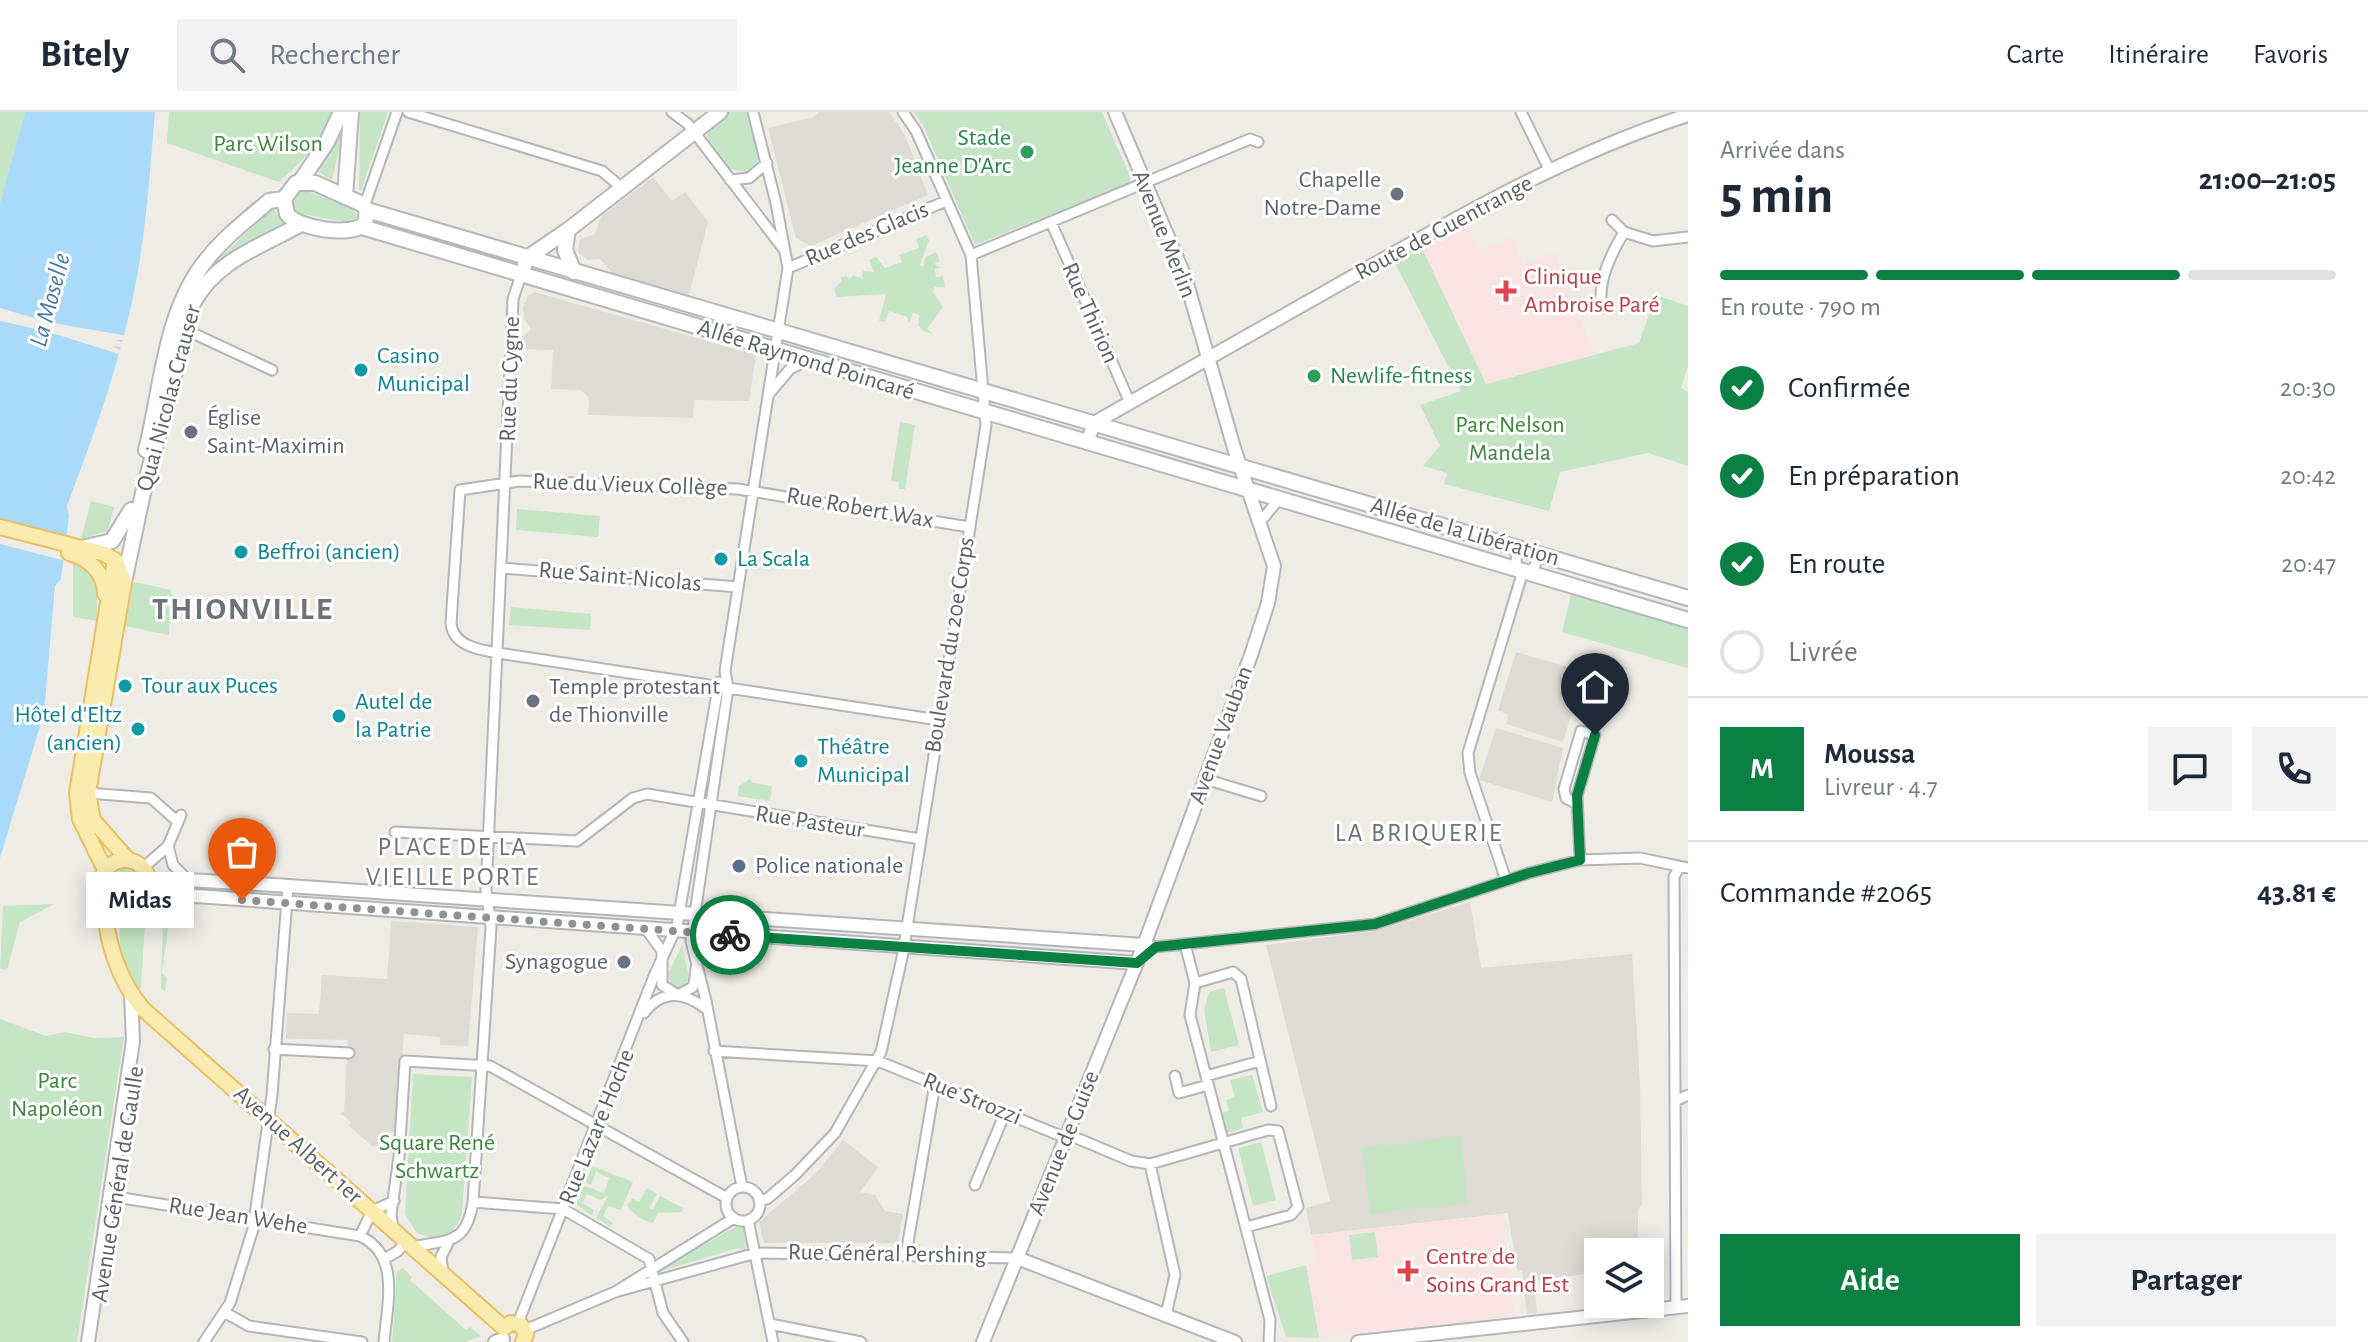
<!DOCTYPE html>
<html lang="fr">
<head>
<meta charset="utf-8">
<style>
  body { margin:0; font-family:"Alegreya Sans",sans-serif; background:#f2f2f3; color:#1f2937; height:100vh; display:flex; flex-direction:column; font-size:30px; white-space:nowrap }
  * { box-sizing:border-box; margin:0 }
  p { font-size:26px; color:#747a83 }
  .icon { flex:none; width:44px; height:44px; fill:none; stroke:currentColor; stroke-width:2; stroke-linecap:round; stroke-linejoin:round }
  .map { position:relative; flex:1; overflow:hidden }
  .side { display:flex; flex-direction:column; background:#fff; width:680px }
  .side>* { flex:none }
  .fabs { position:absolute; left:1584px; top:1126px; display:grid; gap:16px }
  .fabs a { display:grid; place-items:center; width:80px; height:80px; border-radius:0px; background:#fff; box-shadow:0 4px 20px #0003; font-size:40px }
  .pin { position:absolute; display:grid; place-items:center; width:68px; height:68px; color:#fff; margin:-82px -34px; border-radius:50% 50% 50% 0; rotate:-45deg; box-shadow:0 0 8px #0007 }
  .pin .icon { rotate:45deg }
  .courier { position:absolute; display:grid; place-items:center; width:80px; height:80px; margin:-40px; border:6px solid #0b8043; border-radius:50%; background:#fff; color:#222; box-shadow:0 2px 10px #0007 }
  .bubble { position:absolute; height:56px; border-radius:0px; background:#fff; box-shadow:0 4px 20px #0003; font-size:26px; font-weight:700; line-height:56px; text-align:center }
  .head em { font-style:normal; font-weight:700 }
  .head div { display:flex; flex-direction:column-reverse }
  .head { display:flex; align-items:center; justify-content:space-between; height:136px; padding:0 32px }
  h1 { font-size:52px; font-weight:700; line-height:60px }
  .bar { display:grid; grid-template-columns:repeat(4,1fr); gap:12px 8px; align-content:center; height:96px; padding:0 32px }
  .bar i { height:10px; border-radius:6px; background:#e0e1e3 }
  .bar .current { background:#0b8043 }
  .bar p { grid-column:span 4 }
  .line { display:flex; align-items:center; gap:20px; padding:0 32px; border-top:2px solid #e0e1e3 }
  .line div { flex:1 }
  .round { display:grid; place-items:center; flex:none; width:84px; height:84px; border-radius:0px; background:#f2f2f3 }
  ol { padding:0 32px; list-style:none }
  li { display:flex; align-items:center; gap:24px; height:88px }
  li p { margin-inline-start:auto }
  li .icon { padding:8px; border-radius:50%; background:#0b8043; color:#fff; stroke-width:4 }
  li:last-child { color:#747a83 }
  li i { width:44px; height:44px; border:4px solid #e0e1e3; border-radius:50% }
  .cta { display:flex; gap:16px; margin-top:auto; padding:16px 32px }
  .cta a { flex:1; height:92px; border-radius:0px; background:#0b8043; color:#fff; font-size:32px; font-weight:700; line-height:92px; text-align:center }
  .cta a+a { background:#f2f2f3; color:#1f2937 }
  header { display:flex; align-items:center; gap:48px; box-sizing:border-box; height:112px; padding:0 40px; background:#fff; border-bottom:2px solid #e0e1e3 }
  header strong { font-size:38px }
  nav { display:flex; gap:44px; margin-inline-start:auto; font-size:28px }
  .search { width:560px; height:72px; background:#f2f2f3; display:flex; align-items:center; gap:20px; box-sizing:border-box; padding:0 28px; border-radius:0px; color:#747a83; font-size:30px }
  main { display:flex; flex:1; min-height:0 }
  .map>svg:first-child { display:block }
  .education { fill:#dedbd4 }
  .medical { fill:#fae4e3 }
  .green { fill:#c5e5c4 }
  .water { fill:#aadafa }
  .pier { fill:#efece6 }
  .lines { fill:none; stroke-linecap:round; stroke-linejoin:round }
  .minor-casing { stroke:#b3b6b9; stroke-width:13 }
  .tertiary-casing { stroke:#b3b6b9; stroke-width:16 }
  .secondary-casing { stroke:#b4b8bc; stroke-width:18 }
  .primary-casing { stroke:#e9bf64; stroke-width:18 }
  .minor { stroke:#fff; stroke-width:9 }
  .tertiary { stroke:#fff; stroke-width:12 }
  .secondary { stroke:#fff; stroke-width:14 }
  .primary { stroke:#faebaf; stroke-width:14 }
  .done { stroke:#909292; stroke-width:8; stroke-dasharray:0 14.4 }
  .route { stroke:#0b8043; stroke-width:10 }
  .leisure-dot { fill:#2e9e5b; stroke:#fff; stroke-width:3 }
  .worship-dot { fill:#6b7280; stroke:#fff; stroke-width:3 }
  .health-dot { fill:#e0444e; stroke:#fff; stroke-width:3 }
  .culture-dot { fill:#0f9aa8; stroke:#fff; stroke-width:3 }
  .service-dot { fill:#5c6f8a; stroke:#fff; stroke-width:3 }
  .labels { text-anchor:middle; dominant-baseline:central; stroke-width:6; stroke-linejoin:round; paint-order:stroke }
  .leisure-label { font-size:24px; fill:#27864d; stroke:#fff; text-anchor:end }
  .park-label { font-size:24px; fill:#3b863c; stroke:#fff }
  .worship-label { font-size:24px; fill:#5b616d; stroke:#fff; text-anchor:end }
  .street-label { font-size:24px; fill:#5d6165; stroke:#fff }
  .health-label { font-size:24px; fill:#be3a42; stroke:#fff; text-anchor:start }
  .culture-label { font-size:24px; fill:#0d838f; stroke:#fff; text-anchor:start }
  .service-label { font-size:24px; fill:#4e5e75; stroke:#fff; text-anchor:start }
  .water-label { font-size:26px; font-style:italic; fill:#4476a3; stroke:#fff }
  .neighbourhood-label { font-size:26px; letter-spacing:2px; fill:#6e7377; stroke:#fff }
  .district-label { font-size:32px; font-weight:bold; letter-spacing:2px; fill:#6e7377; stroke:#fff }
</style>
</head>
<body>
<header>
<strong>Bitely</strong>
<div class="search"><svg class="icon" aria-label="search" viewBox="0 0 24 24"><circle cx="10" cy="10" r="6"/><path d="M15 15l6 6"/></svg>Rechercher</div>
<nav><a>Carte</a><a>Itinéraire</a><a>Favoris</a></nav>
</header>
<main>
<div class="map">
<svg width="1688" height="1230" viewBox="0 0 1688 1230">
  <rect width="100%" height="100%" fill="#efece6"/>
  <path class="education" d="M819 0H889L905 23 928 83 811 134 796 126 768 16 814 5Z
    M653 65 672 89 685 80 708 110 689 183 612 161 600 147 587 148 578 140 580 127 595 122 601 105Z
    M535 180 756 243 749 289 694 288 693 306 588 303 589 286 581 278 551 277 553 238 520 237 521 227 531 217 524 207 523 196 528 183Z
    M1516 540 1592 562 1579 605 1571 603 1563 630 1506 612 1508 603 1498 598Z
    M1496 616 1563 636 1552 690 1479 668Z
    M1470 790 1481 856 1632 842 1640 970 1642 1092 1638 1098V1140H1598V1160L1534 1169 1537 1201 1527 1202 1522 1158H1517L1508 1101 1311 1123 1306 1096 1330 1089 1266 833 1375 819Z
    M391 809 478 815 468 934 440 933V925L404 922 396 1020H391L390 1035 372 1034 349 1014 351 1010 340 1001 344 1000 348 928 286 927 287 901 319 902 322 863 387 867Z
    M843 1028 878 1055 860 1080 875 1083 885 1099 903 1102 898 1131H764L759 1110 817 1060Z"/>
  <path class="medical" d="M1468 111 1479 138 1512 125 1523 152 1555 140 1594 242 1486 273 1422 136Z
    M1503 1102 1514 1204 1319 1226 1306 1153 1317 1149 1311 1123Z"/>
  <path class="green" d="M0 0H25L0 91Z
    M169 0H332C323 30 302 49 279 70L167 31Z
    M360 0H388L361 79 359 77Z
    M729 0H746L759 47 747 60 729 57 707 25 708 17Z
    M914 0H1102L1131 67 1129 71 975 133 923 13Z
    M343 19 332 69 316 58Z
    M307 79 355 97 356 108 349 111 298 101 293 95V86L300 80Z
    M273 96 284 113 219 147Z
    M926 123 929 128 920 153 923 155 926 145 936 140 940 149 935 151 936 154 942 155 935 157 936 165 943 164 945 175H935L933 180 943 195 927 217 933 222 923 219 918 213 920 203 913 201 909 211 907 205 889 199 885 210 879 209 886 182 837 185 834 177 842 169 840 165 847 164 849 167 854 163 862 167 863 159 874 160 869 148 876 145 885 156 902 150 899 143 919 136 916 127Z
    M1422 136 1486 272 1639 231 1656 183 1688 194V254L1681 276 1688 280V354L1648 341 1560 360 1549 399 1444 372 1447 361 1423 354 1440 334 1420 293 1461 279 1395 151Z
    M900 310 915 313 905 377H898L899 370 891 369Z
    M91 389 114 395 108 419 81 427Z
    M517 397 600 404 598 425 516 418Z
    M73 452 82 453 97 469V509L73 505Z
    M135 470 171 478V482L175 484 170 499 169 523 125 514 132 473Z
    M1571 483 1688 516V556L1562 520Z
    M511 495 591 502 590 518 509 513Z
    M750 667 753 671 772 674 770 689 738 684 739 674Z
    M109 772a15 15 0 1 1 30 0a15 15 0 1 1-30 0Z
    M54 792 20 810 7 858 0 857 3 794Z
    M146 797 141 875 140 877C126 863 114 824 122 805Z
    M167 798 170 803 162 861 167 866 165 879 161 876 163 803Z
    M682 833 689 865 685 873 679 876 671 872 668 862Z
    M1224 876 1239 933 1211 940 1204 898 1209 880Z
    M0 907 46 924 65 920 94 926 124 925 77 1230H0Z
    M413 962 472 965 462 1102C455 1124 436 1131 416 1120L405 1102Z
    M1252 963 1263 1000 1241 1006 1243 1016 1227 1021 1222 1001 1229 999 1226 988 1235 985 1230 968Z
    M1461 1024 1468 1091 1370 1102 1362 1036Z
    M1261 1030 1276 1088 1253 1094 1238 1036Z
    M592 1054 633 1070 621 1098 608 1094 603 1104 613 1111 610 1115 596 1106 608 1084 601 1088 587 1082 582 1091 594 1098 592 1104 576 1092 584 1074 604 1081 609 1066 596 1060 591 1073 585 1070Z
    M647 1076 657 1082 649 1096 653 1097 660 1084 683 1096 682 1100 658 1101 653 1111C643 1109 633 1102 627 1094L632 1086 639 1090Z
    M739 1113 744 1118 746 1138 738 1136 661 1159 663 1165H658V1158Z
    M1375 1120 1378 1145 1352 1148 1349 1123Z
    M1306 1153 1319 1226 1286 1225 1266 1164Z
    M403 1156 412 1165 410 1168 466 1218 470 1215 481 1224 466 1230H392L397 1159Z"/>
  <path class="water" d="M25 0H155C149 69 145 140 128 207 113 271 90 332 67 394L69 404 61 467 55 474 44 601 0 746V91Z"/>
  <path class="pier" d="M0 196 48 210 128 224 127 228H116L126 231 124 236 113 234 123 240 122 243 46 219 0 209Z
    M0 407 69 424 66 449 0 432Z"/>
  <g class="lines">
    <defs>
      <path id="minor" d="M408 0 602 59 622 76
        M672 0 688 12 785 139
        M1521 0 1550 59
        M730 68 749 66 767 51
        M364 95 397 0
        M1051 110 1130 291
        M1624 120 1653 129 1688 125
        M971 143 1250 27 1258 30
        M788 156 946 89
        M1602 195C1597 170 1611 142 1624 120L1612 108
        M186 218 272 258
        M768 283 790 257 806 249
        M1261 409 1279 387
        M1516 449a10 10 0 1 1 20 0a10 10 0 1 1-20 0Z
        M501 456 738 475
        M939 608 511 543C490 539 453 538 451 511L460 378 520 369 738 377 969 415
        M1205 667 1261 684
        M88 681 151 686 178 710
        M1577 692 1566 686 1564 677 1581 619 1595 623 1577 684 1580 748
        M395 720 577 729 633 686 647 682 920 727
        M168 734 173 753 188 768
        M143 756 168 734 181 703
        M1506 768 1470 661 1468 641 1523 459
        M646 817 662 839V873L678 883 693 875C699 855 692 830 718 823
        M1185 832 1195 871 1190 903 1270 1208 1269 1230
        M1144 833 1156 835 1375 812 1529 761 1580 748 1640 746 1688 756
        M1195 871 1233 860 1241 867 1271 994
        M644 901C661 878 683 879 705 896
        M274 937 349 941
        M714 939 878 949 1066 1026
        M1175 964 1179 981 1208 973
        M1206 964 1260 949
        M1675 989 1688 983
        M1067 1022 1131 1049 1150 1052 1268 1018 1278 1019 1298 1095 1291 1103 1246 1115
        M1150 1052 1175 1163 1166 1203
        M975 1073 1005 1001
        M742 1075 706 889 691 829 728 576 725 559 788 156 776 91 753 0
        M726 1092a17 17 0 1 1 34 0a17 17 0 1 1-34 0Z
        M110 1081 116 1085 360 1124C401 1143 387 1192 384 1230
        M759 1088 767 1087 795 1063 835 1021 881 940 903 841 986 313 971 143 916 19 903 0
        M473 1090 563 1097 649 1147 663 1201 683 1230
        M748 1108 773 1230
        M393 1117 391 1102 399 1045 405 949 490 954 727 1086
        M360 1124 372 1099 394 1089
        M413 1135C449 1127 466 1133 473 1090L491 815 486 778 512 213 513 187 521 163
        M906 1142 935 972
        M386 1146 398 1139 406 1129
        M443 1161 441 1145 448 1131
        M615 1180 756 1141 1017 1146
        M1676 1195 1674 765 1679 755
        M224 1200 249 1214 362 1230
        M518 1211 654 864 677 814 719 570
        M770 1212 861 1230
        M525 1218 615 1180 734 1106
        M204 1230 230 1191 253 1117 272 983 288 774"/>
      <path id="tertiary" d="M1087 331 1094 311C1182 261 1270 211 1359 161 1465 101 1572 40 1688 3
        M149 771 188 768 274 773 1144 833
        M144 786 181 783 1137 851
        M1017 1146 1235 1230
        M88 1230 133 929 131 882
        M495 1230 503 1227
        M983 1230 1144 833 1251 543 1268 491 1274 454 1234 336 1185 165 1115 0
        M1358 1230 1688 1194"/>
      <path id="secondary" d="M300 70 327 30 341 0
        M345 85 351 0
        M367 98 365 112C351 125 299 117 287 102L284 87 296 71H315L362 92 367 98 1688 486
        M362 115 1688 508
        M568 118 565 138 574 160
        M525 152 527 146 568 118 720 0
        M146 338C162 276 164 198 208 146 223 127 243 111 262 95L269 89 284 87
        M86 435 112 429 131 398
        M124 470 143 381 193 191C217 147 261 135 301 112"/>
      <path id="primary" d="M0 415 105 442 116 449 124 470 88 681 93 708 128 748
        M69 441C89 446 105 461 105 482
        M101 772a24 24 0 1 1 48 0a24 24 0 1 1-48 0Z
        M105 758 80 707 77 681 115 448
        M106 787C103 824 119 869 143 897L504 1216
        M504 1216 511 1211 521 1213 526 1222 523 1230"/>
    </defs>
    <use href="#minor" class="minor-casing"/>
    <use href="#tertiary" class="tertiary-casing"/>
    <use href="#secondary" class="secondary-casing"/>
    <use href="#primary" class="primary-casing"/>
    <use href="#minor" class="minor"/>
    <use href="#tertiary" class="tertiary"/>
    <use href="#secondary" class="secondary"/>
    <use href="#primary" class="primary"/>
  </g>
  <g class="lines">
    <path class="done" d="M242 788 730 823"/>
    <path class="route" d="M730 823 1137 851 1156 835 1375 812 1529 761 1580 748 1577 684 1595 623"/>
  </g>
  <g class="leisure-dot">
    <circle cx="1027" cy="40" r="8"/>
    <circle cx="1314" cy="264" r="8"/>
  </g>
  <g class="worship-dot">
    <circle cx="1397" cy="82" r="8"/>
    <circle cx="191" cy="320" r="8"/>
    <circle cx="533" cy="589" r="8"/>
    <circle cx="624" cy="850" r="8"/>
  </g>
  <g class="health-dot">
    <path d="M1502 167h8v8h8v8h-8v8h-8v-8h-8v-8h8z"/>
    <path d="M1404 1147h8v8h8v8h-8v8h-8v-8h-8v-8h8z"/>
  </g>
  <g class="culture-dot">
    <circle cx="361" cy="258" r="8"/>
    <circle cx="241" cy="440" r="8"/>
    <circle cx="721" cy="447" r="8"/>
    <circle cx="125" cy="574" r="8"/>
    <circle cx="339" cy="604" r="8"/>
    <circle cx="138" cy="617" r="8"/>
    <circle cx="801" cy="649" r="8"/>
  </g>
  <circle class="service-dot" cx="739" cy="754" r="8"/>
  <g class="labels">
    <g class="leisure-label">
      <text x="1011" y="26">Stade<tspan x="1011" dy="28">Jeanne D'Arc</tspan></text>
      <text x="1330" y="264" text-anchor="start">Newlife-fitness</text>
    </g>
    <g class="park-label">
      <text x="268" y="32">Parc Wilson</text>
      <text x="1510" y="313">Parc Nelson<tspan x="1510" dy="28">Mandela</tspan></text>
      <text x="57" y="969">Parc<tspan x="57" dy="28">Napoléon</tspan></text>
      <text x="437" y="1031">Square René<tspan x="437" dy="28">Schwartz</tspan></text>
    </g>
    <g class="worship-label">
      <text x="1381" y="68">Chapelle<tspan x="1381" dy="28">Notre-Dame</tspan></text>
      <text x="207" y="306" text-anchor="start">Église<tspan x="207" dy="28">Saint-Maximin</tspan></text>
      <text x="549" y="575" text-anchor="start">Temple protestant<tspan x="549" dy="28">de Thionville</tspan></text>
      <text x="608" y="850">Synagogue</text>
    </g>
    <g class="street-label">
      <text transform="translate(1444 116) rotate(-28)">Route de Guentrange</text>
      <text transform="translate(867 122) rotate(-23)">Rue des Glacis</text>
      <text transform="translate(1164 122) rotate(68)">Avenue Merlin</text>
      <text transform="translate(1090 201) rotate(66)">Rue Thirion</text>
      <text transform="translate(806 248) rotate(17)">Allée Raymond Poincaré</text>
      <text transform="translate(510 267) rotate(-88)">Rue du Cygne</text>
      <text transform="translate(169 286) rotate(-75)">Quai Nicolas Crauser</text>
      <text transform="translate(630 373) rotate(2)">Rue du Vieux Collège</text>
      <text transform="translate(860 396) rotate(10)">Rue Robert Wax</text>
      <text transform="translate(1465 420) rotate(16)">Allée de la Libération</text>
      <text transform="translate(620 465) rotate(5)">Rue Saint-Nicolas</text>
      <text transform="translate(950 533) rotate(-81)">Boulevard du 20e Corps</text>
      <text transform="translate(1221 623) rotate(-70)">Avenue Vauban</text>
      <text transform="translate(810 710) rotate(9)">Rue Pasteur</text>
      <text transform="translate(972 987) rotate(22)">Rue Strozzi</text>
      <text transform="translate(597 1015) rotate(-68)">Rue Lazare Hoche</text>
      <text transform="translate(1064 1031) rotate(-68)">Avenue de Guise</text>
      <text transform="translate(298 1033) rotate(42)">Avenue Albert 1er</text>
      <text transform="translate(118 1072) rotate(-81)">Avenue Général de Gaulle</text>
      <text transform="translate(238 1104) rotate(9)">Rue Jean Wehe</text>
      <text transform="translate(887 1142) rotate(1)">Rue Général Pershing</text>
    </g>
    <g class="health-label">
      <text x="1524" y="165">Clinique<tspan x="1524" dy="28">Ambroise Paré</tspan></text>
      <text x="1426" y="1145">Centre de<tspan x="1426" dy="28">Soins Grand Est</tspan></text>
    </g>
    <g class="culture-label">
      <text x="377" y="244">Casino<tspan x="377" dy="28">Municipal</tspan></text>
      <text x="257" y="440">Beffroi (ancien)</text>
      <text x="737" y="447">La Scala</text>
      <text x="141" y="574">Tour aux Puces</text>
      <text x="355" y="590">Autel de<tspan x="355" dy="28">la Patrie</tspan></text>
      <text x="122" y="603" text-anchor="end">Hôtel d'Eltz<tspan x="122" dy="28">(ancien)</tspan></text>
      <text x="817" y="635">Théâtre<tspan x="817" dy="28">Municipal</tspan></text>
    </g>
    <g class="service-label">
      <text x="755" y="754">Police nationale</text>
    </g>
    <g class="water-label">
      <text transform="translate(50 188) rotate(-75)">La Moselle</text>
    </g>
    <g class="neighbourhood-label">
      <text x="1419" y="721">LA BRIQUERIE</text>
      <text x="453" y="735">PLACE DE LA<tspan x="453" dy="30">VIEILLE PORTE</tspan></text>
    </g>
    <g class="district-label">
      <text x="243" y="497">THIONVILLE</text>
    </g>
  </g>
</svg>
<div class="fabs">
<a><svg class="icon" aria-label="layers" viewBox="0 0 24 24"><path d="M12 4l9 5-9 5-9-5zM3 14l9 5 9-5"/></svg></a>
</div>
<div class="pin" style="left:242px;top:788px;background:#ea580c"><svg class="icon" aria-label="bag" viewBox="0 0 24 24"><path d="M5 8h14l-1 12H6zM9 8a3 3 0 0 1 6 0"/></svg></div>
<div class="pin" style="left:1595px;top:623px;background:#1f2937"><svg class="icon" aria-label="home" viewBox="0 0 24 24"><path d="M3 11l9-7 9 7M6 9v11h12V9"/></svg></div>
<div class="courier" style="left:730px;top:823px"><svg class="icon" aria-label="bike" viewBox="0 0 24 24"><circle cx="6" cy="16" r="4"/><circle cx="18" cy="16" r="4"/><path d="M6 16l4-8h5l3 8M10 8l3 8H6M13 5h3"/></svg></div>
<div class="bubble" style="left:86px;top:760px;width:108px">Midas</div>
</div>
<section class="side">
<div class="head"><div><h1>5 min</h1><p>Arrivée dans</p></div><em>21:00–21:05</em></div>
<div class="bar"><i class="current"></i><i class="current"></i><i class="current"></i><i></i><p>En route · 790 m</p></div>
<ol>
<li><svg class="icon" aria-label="check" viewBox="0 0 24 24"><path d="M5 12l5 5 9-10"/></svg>Confirmée<p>20:30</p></li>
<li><svg class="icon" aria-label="check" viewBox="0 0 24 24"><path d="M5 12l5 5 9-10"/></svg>En préparation<p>20:42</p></li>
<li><svg class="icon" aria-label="check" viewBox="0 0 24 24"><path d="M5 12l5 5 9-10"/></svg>En route<p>20:47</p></li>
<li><i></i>Livrée</li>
</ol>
<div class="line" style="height:144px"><b class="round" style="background:#0b8043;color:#fff">M</b><div><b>Moussa</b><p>Livreur · 4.7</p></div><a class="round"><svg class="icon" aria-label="chat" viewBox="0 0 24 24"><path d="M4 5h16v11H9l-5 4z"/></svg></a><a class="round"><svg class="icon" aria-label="phone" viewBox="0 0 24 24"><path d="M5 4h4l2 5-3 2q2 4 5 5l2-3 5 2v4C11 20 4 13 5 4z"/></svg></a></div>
<div class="line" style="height:104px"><div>Commande #2065</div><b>43.81 €</b></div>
<div class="cta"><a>Aide</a><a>Partager</a></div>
</section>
</main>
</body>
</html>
